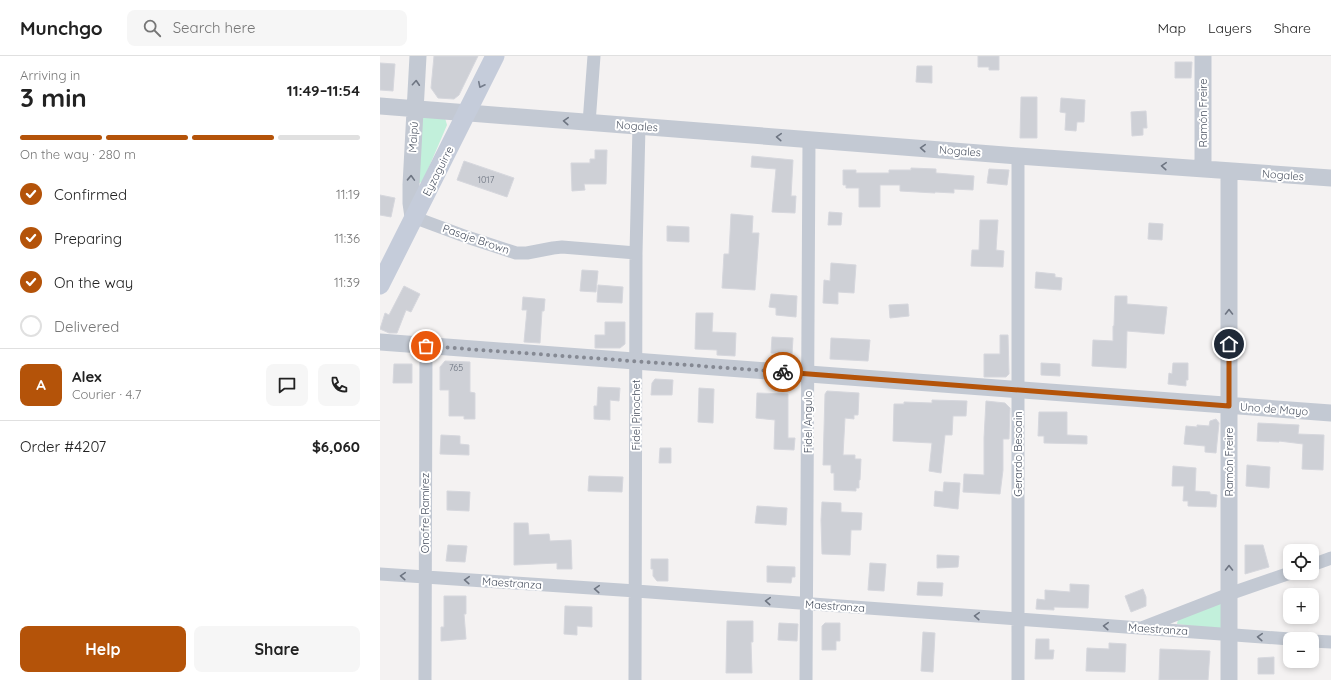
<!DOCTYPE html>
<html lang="en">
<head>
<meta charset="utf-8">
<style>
  body { margin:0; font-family:Quicksand,sans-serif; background:#f6f6f6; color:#222; height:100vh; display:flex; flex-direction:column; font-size:15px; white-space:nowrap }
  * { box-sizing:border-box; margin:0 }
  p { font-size:13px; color:#767676 }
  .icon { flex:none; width:22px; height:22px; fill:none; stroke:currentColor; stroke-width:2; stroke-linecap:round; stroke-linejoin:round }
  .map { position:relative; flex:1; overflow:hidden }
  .panel { display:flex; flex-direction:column; background:#fff; width:380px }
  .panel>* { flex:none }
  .buttons { position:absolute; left:903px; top:488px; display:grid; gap:8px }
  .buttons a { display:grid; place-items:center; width:36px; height:36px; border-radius:8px; background:#fff; box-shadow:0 2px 6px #0003; font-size:20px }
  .pin { position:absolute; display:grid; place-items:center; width:34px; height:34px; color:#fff; margin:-17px; border:2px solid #fff; border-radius:50%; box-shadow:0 1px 4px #0007 }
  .courier { position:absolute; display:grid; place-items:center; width:40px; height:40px; margin:-20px; border:3px solid #b45309; border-radius:50%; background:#fff; color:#222; box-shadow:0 1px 5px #0007 }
  .overview em { font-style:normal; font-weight:700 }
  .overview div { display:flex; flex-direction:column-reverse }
  .overview { display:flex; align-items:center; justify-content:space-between; height:68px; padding:0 20px }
  h1 { font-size:26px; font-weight:700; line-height:30px }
  .bar { display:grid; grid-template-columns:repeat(4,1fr); gap:6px 4px; align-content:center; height:48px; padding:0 20px }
  .bar i { height:5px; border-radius:3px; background:#e0e0e0 }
  .bar .active { background:#b45309 }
  .bar p { grid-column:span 4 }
  .line { display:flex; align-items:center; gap:10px; padding:0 20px; border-top:1px solid #e0e0e0 }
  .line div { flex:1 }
  .round { display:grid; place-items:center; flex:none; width:42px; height:42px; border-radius:8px; background:#f6f6f6 }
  ol { padding:0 20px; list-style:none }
  li { display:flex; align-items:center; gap:12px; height:44px }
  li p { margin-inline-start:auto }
  li .icon { padding:4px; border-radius:50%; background:#b45309; color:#fff; stroke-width:4 }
  li:last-child { color:#767676 }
  li i { width:22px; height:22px; border:2px solid #e0e0e0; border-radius:50% }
  .action { display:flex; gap:8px; margin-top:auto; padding:8px 20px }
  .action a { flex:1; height:46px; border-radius:8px; background:#b45309; color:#fff; font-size:16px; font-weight:700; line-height:46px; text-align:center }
  .action a+a { background:#f6f6f6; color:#222 }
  header { display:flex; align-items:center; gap:24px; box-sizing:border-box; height:56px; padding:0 20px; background:#fff; border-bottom:1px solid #e0e0e0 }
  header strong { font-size:19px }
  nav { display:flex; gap:22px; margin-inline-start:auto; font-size:14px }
  .search { width:280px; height:36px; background:#f6f6f6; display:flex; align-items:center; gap:10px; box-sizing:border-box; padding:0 14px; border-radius:8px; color:#767676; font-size:15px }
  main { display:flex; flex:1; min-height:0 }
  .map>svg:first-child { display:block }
  .green { fill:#c2f0db }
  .building { fill:#ced0d6; stroke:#d6d7dd }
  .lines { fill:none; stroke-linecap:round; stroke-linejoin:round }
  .minor { stroke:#c3c9d3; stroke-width:13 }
  .tertiary { stroke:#c3c9d3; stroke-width:17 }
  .secondary { stroke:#c5ccda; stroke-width:19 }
  .oneway { stroke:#6e7582 }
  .oneway2 { stroke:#747c8b }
  .done { stroke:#858993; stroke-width:4; stroke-dasharray:0 7.2 }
  .route { stroke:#b45309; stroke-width:5 }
  .labels { text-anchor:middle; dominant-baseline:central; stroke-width:4; stroke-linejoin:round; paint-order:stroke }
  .number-label { font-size:9px; fill:#6a717e }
  .street-label { font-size:11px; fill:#495160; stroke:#fff }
</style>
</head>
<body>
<header>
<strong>Munchgo</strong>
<div class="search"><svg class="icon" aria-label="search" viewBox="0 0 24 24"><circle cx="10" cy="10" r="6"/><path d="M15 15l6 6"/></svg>Search here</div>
<nav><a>Map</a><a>Layers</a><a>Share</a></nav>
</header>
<main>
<section class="panel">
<div class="overview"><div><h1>3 min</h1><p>Arriving in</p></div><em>11:49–11:54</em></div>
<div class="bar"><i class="active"></i><i class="active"></i><i class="active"></i><i></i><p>On the way · 280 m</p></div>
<ol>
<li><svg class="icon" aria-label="check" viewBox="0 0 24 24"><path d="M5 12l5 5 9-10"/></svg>Confirmed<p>11:19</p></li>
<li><svg class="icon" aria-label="check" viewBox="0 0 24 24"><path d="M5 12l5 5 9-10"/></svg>Preparing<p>11:36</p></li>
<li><svg class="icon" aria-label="check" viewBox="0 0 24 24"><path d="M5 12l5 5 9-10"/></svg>On the way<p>11:39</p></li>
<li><i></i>Delivered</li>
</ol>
<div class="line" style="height:72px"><b class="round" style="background:#b45309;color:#fff">A</b><div><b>Alex</b><p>Courier · 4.7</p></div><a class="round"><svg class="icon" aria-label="chat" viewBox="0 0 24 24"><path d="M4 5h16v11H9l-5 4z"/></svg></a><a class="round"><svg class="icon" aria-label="phone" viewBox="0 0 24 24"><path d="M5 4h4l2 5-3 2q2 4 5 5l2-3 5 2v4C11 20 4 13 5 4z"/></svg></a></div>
<div class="line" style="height:52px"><div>Order #4207</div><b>$6,060</b></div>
<div class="action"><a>Help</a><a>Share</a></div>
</section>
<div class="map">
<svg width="951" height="624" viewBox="0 0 951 624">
  <rect width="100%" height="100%" fill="#f4f2f2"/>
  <path class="green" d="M42 61 65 62 67 69 43 125 40 127 38 126Z
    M839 546 844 550 843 568 840 573 797 568 798 563Z"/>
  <path class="building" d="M54 0H98L79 39 74 43 58 42 51 32Z
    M598 0H619V14H609V11H598Z
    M795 6H812L811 22H795Z
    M0 7 15 8 13 35 0 34Z
    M537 10H552V27L536 26Z
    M641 41H657V82H640Z
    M681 42 705 44 704 66H697L696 75 685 74 686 57 680 56Z
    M766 55 767 72H763V79L752 80 751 56Z
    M215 94H227L226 128H204L205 134 192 135 191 107H210V103H215Z
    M372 100 413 104 411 140H416L415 157 392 156 396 113 371 111Z
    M84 105 134 122 127 141 77 124Z
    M531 112 556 113V117L594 120 593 134 574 133V137L555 136V137L520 135V129H500V151H479V132H466V129H463V114H476V117H509V114H531Z
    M609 113 629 114 627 129 607 127Z
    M0 139 15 142 11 161 0 159Z
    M449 156 462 157 461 169H448Z
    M351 158 373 160 372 177H379L375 234 342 232 344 198H349Z
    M600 164H618L616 194 624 195 623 211 591 210 592 194H599Z
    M769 167 783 168 782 184 768 183Z
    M287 170 309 171V186L287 185Z
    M451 207 476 209 474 237 458 236V248L443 247 444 224 450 225Z
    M202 214 218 215 216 236 200 235Z
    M656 216 675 218V221L682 222 681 234 655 232Z
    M218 229 243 231 242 247 217 246Z
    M24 230 40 238 31 256 26 254 17 277H9L0 273 5 257 9 259Z
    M391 238 417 240 416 261 396 259V252L389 251Z
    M735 240H747V248L787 251 784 278 747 275 746 312 712 310 713 284 733 285V270H734Z
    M143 241 165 243 164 255H162L160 287 144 286 147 254H142Z
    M528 248 529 260 510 262 509 249Z
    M316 257H333L332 276 356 277 355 300 337 299V294L315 293Z
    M225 266H245V288L240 292H215V279H225Z
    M620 279H628L629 318 626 321H604V298H620Z
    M392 281 413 282 412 298 391 297Z
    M451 282 490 284 488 305 450 303Z
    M65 305 90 306V336L95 337V363H84V360H69V334H60V311Z
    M661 307 680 308V320L661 319Z
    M793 307H808V324H806V330L788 328 789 317 792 318Z
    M14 308H32V327H13Z
    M275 323 293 324 292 339H271L272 327Z
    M218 331 240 332 239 345 230 344V364L214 363V350H217Z
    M319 332 334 333 333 367 318 366Z
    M447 335 479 337 478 359H474V363L465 362 463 399H475V403H481L480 424H479V432H476V435L454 434V417H451V409H443L445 338Z
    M377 337 408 338V382H415L414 394 394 393 395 364 376 362Z
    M552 344 587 345 586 360H573L572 379H565L561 417 549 415 552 387 513 385 514 348H524V346L552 347Z
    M606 345 625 347 630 352 629 383H623V414L620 438 583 436 584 418 604 419V382Z
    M659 356H687V379L707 380V388L664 387V380H658Z
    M836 363 839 367 836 397 825 396V390L804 388 806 370 817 371V369L829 370 830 365Z
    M878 367 919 369 918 378 944 379 943 414 922 413 923 388 899 385V386L877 385Z
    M61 379 80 380V388L89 389V399L60 398Z
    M280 392H291V407H279Z
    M867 409 890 411 889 432 866 430Z
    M793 410 816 412 815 435 830 436V438L837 439 836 451 808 450V445H803L804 430H792Z
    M209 420 243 421 242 436 208 435Z
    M564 426 580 427 578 453 554 450 555 435 563 436Z
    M67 435 90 436 89 455 67 454Z
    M442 446 461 447V456L482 457 481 474H471L470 499 442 498 441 464Z
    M377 450 407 452 406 469 375 467Z
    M134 467H148L149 479 169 478 170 485 191 484 192 513H177V507L134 509Z
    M68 489 87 490 85 506 66 505Z
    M865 489H883L889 511 865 518Z
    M557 499 579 500 578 511 557 512Z
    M271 503H288V525H277L273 520V513H271Z
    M490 507 506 508 504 535 488 534Z
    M387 510 415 511V521H412L411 527 387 526Z
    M538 526 563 527 562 540 537 539Z
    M690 528 709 529 708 552 674 551V554L656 553 657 543 665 544V534L690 536Z
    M763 533 766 541V550L751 556 745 540Z
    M64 540H86V558H84L86 583 61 585V571H64Z
    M185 550 212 551V571L197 570V579L184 578Z
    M347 565H373V586H371L372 617H346Z
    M399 567 418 568 417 585 398 584Z
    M445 567H460V585H456V594H442V570Z
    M543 576 555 577 553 616 541 615Z
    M656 583H669V594H674L673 603H655Z
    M729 587 746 588 745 616 706 615 707 592 729 593Z
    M780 593 830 595 828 624H779Z
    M894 601V618H878V602Z"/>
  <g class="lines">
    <path class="minor" d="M209 67 214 0
      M33 161 87 181 136 197H147L173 192 182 191 256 197
      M932 509 951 502
      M0 518 256 535 910 583
      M764 571 849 538 910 517
      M932 585 951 586
      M45 624 46 290
      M255 624 256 197 259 70
      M426 624 429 84
      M638 624V100"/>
    <path class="tertiary" d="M823 0V113
      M0 50 638 100 951 122
      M33 161 31 147V129L38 0
      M0 286 951 357
      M849 624V115"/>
    <path class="secondary" d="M0 229 115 0"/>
  </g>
  <defs><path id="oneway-chevron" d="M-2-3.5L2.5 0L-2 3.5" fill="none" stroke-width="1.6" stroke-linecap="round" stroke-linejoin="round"/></defs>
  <g class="oneway">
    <use href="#oneway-chevron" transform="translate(36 27) rotate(-86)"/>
    <use href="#oneway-chevron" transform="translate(186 65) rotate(-176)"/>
    <use href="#oneway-chevron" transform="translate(399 81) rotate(-176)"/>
    <use href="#oneway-chevron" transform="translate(543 92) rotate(-176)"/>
    <use href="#oneway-chevron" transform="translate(784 110) rotate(-176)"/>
    <use href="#oneway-chevron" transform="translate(31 122) rotate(-88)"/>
    <use href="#oneway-chevron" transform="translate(849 256) rotate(-90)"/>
    <use href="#oneway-chevron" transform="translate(849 512) rotate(-90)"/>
    <use href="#oneway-chevron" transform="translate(23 520) rotate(-176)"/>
    <use href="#oneway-chevron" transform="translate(87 524) rotate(-176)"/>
    <use href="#oneway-chevron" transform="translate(217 533) rotate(-176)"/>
    <use href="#oneway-chevron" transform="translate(388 545) rotate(-176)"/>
    <use href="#oneway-chevron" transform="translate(597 560) rotate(-176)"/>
    <use href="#oneway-chevron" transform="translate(726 570) rotate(-176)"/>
    <use href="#oneway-chevron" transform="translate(880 581) rotate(-176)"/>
  </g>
  <use class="oneway2" href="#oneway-chevron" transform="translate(101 29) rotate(116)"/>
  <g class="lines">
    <path class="done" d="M46 290 403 316"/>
    <path class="route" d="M403 316 849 350V288"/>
  </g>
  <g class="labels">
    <g class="number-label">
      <text x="106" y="123">1017</text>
      <text x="76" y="311">765</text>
    </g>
    <g class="street-label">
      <text transform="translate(823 57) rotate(-90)">Ramón Freire</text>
      <text transform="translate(257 70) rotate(4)">Nogales</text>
      <text transform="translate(33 81) rotate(-87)">Maipú</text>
      <text transform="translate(580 95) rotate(4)">Nogales</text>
      <text transform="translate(58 115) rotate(-63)">Eyzaguirre</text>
      <text transform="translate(903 119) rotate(4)">Nogales</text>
      <text transform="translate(96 183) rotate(19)">Pasaje Brown</text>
      <text transform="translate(894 353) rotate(4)">Uno de Mayo</text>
      <text transform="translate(256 359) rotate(-90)">Fidel Pinochet</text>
      <text transform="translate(428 366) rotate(-90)">Fidel Angulo</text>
      <text transform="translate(638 398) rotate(-90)">Gerardo Besoain</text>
      <text transform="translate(849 406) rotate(-90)">Ramón Freire</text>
      <text transform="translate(45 457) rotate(-90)">Onofre Ramírez</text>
      <text transform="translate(132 527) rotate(4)">Maestranza</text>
      <text transform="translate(455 550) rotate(4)">Maestranza</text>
      <text transform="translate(778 573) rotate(4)">Maestranza</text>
    </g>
  </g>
</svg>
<div class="buttons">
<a><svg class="icon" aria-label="locate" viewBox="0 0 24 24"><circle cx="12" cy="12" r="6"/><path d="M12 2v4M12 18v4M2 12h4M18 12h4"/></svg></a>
<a>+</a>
<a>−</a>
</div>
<div class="pin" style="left:46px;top:290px;background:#ea580c"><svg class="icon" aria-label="bag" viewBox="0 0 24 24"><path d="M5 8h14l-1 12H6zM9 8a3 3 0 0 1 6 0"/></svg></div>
<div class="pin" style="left:849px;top:288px;background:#1f2937"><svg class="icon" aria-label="home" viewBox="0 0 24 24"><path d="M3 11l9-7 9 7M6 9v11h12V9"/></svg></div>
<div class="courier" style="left:403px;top:316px"><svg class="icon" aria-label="bike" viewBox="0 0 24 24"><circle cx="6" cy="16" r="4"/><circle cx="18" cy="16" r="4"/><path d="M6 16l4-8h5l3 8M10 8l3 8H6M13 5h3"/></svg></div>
</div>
</main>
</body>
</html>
